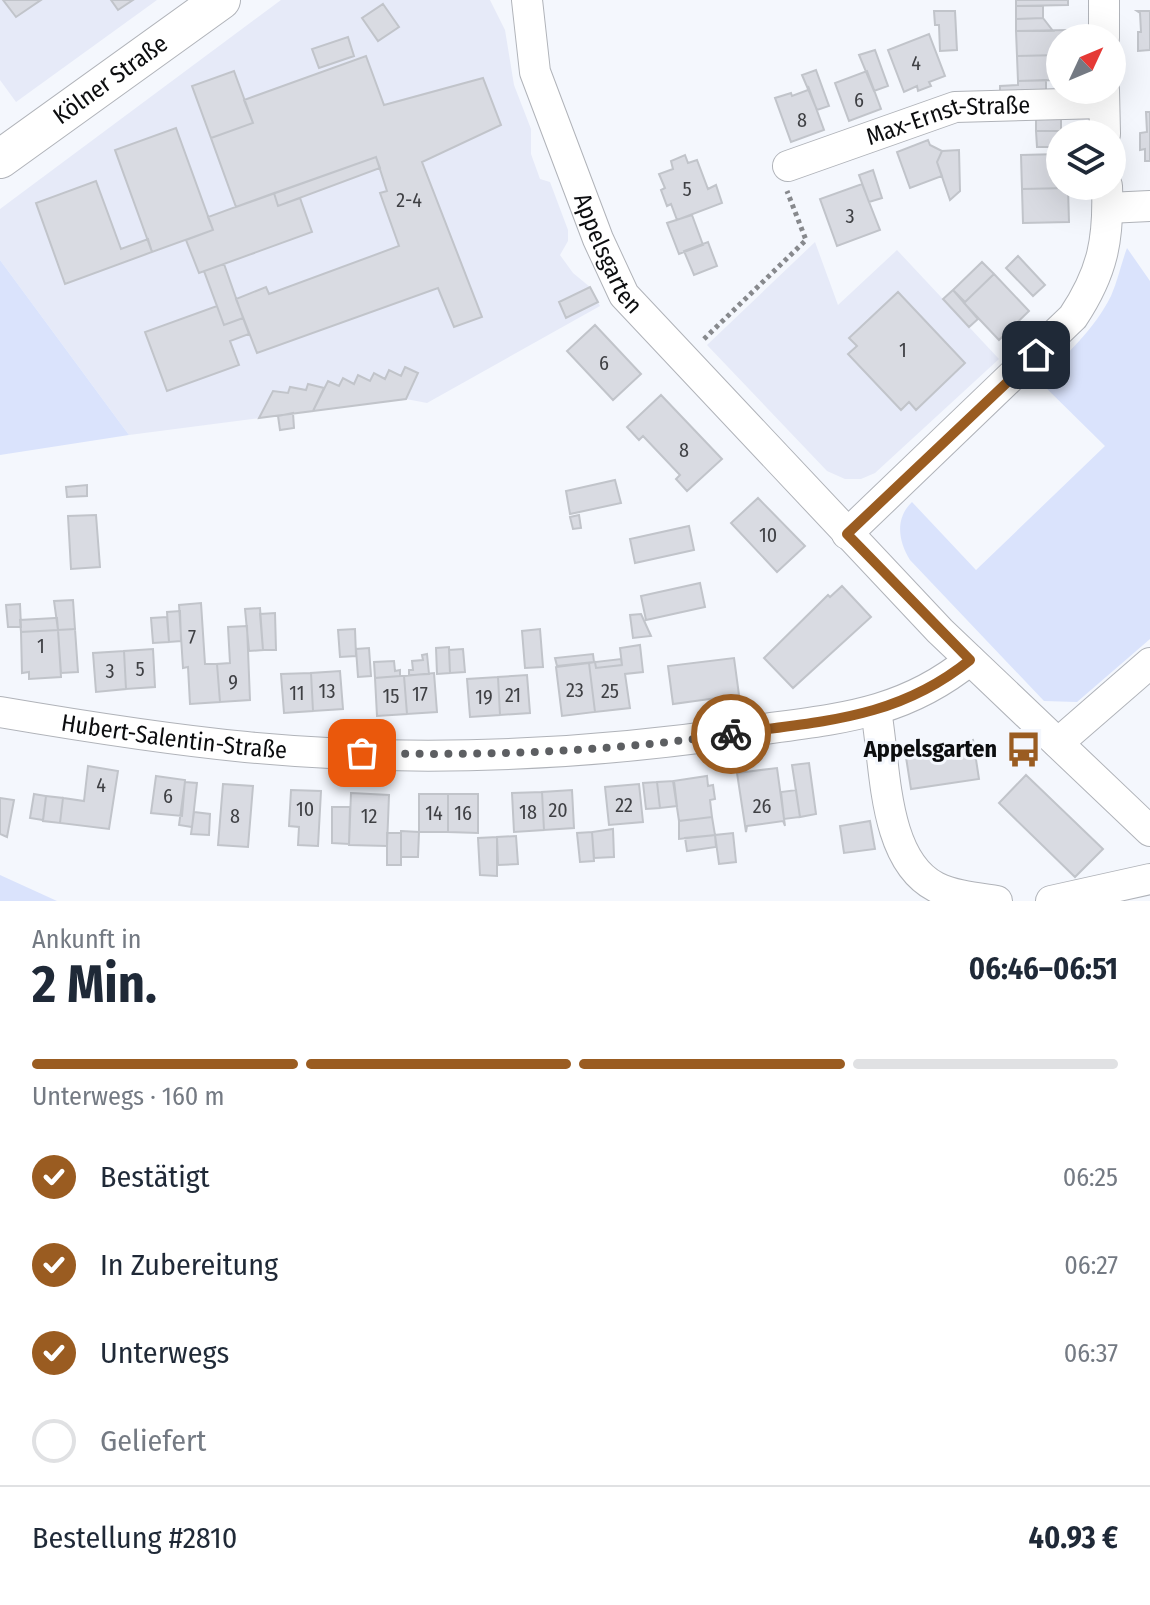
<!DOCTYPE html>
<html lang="de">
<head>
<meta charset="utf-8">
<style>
  body { margin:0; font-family:"Fira Sans Condensed",sans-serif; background:#f2f2f3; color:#1f2937; height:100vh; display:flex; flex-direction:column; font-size:30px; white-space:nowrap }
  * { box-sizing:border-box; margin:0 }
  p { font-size:26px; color:#747a83 }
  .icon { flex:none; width:44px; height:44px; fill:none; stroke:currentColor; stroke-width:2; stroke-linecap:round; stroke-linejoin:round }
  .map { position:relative; height:901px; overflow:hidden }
  .details { display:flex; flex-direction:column; background:#fff; flex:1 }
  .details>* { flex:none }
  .needle { width:52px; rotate:46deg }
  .controls { position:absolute; left:1046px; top:24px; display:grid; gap:16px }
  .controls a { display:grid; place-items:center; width:80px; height:80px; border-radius:50%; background:#fff; box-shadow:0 8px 32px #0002; font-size:40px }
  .pin { position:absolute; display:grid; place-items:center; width:68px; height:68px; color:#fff; margin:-34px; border-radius:16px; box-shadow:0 4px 12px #0006 }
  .courier { position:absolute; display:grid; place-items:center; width:80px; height:80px; margin:-40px; border:6px solid #9a5c21; border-radius:50%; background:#fff; color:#222; box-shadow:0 2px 10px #0007 }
  .head em { font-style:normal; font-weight:700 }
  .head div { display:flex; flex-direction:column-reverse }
  .head { display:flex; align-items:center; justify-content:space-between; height:136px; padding:0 32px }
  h1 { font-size:52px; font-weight:700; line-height:60px }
  .bar { display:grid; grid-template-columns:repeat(4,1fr); gap:12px 8px; align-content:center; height:96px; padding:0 32px }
  .bar i { height:10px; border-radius:6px; background:#e0e1e3 }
  .bar .active { background:#9a5c21 }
  .bar p { grid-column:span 4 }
  .line { display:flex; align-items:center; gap:20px; padding:0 32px; border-top:2px solid #e0e1e3 }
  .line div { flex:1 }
  ol { padding:0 32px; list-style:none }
  li { display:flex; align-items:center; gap:24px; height:88px }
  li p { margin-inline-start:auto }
  li .icon { padding:8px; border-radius:50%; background:#9a5c21; color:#fff; stroke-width:4 }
  li:last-child { color:#747a83 }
  li i { width:44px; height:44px; border:4px solid #e0e1e3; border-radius:50% }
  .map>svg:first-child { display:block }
  .built { fill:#e6eaf8 }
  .green { fill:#dae3fc }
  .building { fill:#d9dbe2; stroke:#c1c4ca; stroke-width:2 }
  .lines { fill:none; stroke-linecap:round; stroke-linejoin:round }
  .minor-casing { stroke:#b0b3b9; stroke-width:32 }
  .major-casing { stroke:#b0b3b9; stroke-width:40 }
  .path { stroke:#87898d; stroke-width:5; stroke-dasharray:4 4; stroke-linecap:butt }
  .minor { stroke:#fff; stroke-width:30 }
  .major { stroke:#fff; stroke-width:38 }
  .done { stroke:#5d5f62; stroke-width:8; stroke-dasharray:0 14.4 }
  .route { stroke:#9a5c21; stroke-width:10 }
  .labels { text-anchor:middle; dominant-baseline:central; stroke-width:6; stroke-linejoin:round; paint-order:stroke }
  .number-label { font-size:20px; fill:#3f4044 }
  .street-label { font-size:24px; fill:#0c0d0f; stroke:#f4f7fd }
  .poi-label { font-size:24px; font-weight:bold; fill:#0c0d0f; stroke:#f4f7fd; text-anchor:end }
</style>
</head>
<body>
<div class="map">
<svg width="1150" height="901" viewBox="0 0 1150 901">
  <rect width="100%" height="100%" fill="#f4f7fd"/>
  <path class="built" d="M0 0H157L16 102 0 80Z
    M281 0H490L505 30 514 85 531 129V154L540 179 550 182 568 230V241L560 255 573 273 590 287 600 306 427 403 406 399 129 435 0 260V209Z
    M815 242 838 305 897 250 999 359 875 473 861 479H845L827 471 707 345Z"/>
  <path class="green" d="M1127 248 1150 281V639L1077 702 1044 701 910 560C898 541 895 518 912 502L976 570 1105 446 1039 381C1066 355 1094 330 1111 296 1118 280 1121 264 1127 248Z
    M0 260 129 435 0 455Z
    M0 875 57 901H0Z"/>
  <path class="building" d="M3 0H41L16 17Z
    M111 0H133L118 10Z
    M1016 0H1068V5L1016 6Z
    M383 4 399 27 378 41 362 18Z
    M1016 6H1043V18L1016 19Z
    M934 11H955L957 50 940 51 939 25H935Z
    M1137 11H1150V50L1138 51V32H1141L1140 13Z
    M1043 18 1053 31H1016V19Z
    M1069 30V38H1060V55L1017 56 1016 31Z
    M929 34 945 76 929 82 931 86 918 91 917 86 904 92 888 50Z
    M348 37 354 56 319 68 312 49Z
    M875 50 888 86 874 91 859 55Z
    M1060 55V80L1018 81 1017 56Z
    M366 56 384 105 483 78 501 125 422 162 482 317 454 327 438 288 257 353 236 299 266 287 269 294 399 246 380 193 387 191 376 157 236 207 211 138 253 123 244 100Z
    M816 70 829 106 817 110 802 75Z
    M234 71 253 123 211 138 192 86Z
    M867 71 881 109 849 121 835 83Z
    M1046 80V93L1000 94V86L1018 85V81Z
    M808 86 824 130 791 142 775 98 791 93 792 96 808 90Z
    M1146 112H1150V161H1145V149L1140 150V133L1147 132Z
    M1061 114V131H1036V115Z
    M176 128 213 230 152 252 115 150Z
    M1036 131H1061L1060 147H1037Z
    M928 140 930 145 942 151 937 162 942 176 910 188 897 152Z
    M959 150 960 191 950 200 937 162 942 151Z
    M1060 154V186H1068V188L1022 189 1021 155Z
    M685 155 688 163 697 160 708 189 716 185 722 203 677 220 671 204 667 206 661 190 665 188 659 174 673 169 671 161Z
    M376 157 380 168 278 206 274 193Z
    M873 170 882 198 869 202 859 175Z
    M96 181 121 249 148 239 152 252 65 284 36 203Z
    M862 184 880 230 837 246 820 199Z
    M1068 188 1069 222 1023 223 1022 189Z
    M274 193 278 206 300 198 312 232 199 273 186 240 213 230 208 217Z
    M692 215 703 245 679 254 667 223Z
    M708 242 717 266 694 275 684 251Z
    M1018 256 1045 285 1033 296 1006 268Z
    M982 262 994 274 965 302 953 290Z
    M224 264 243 318 224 325 204 271Z
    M994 274 1029 311 999 340 964 303Z
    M590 287 598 302 566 318 559 302Z
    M953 290 978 319 969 327 943 299Z
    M898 292 965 363 916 410 909 402 901 410 848 354 857 346 849 338Z
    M217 306 224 325 243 318 249 334 230 341 239 365 167 391 145 332Z
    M595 325 641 374 613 400 567 351Z
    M405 367 418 373 406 399 313 411 328 381 339 386 343 378 354 384 358 375 370 381 374 373 385 379 389 370 401 376Z
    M308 384 324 388 313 411 259 418 273 391 288 393 290 387 306 390Z
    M661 395 722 459 687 491 676 479 680 475 643 436 639 440 627 427Z
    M293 413 294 428 280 430 278 416Z
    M615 480 621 503 570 514 566 491Z
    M87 485V496L67 497 66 487Z
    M758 498 805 546 777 572 731 523Z
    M96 515 100 567 71 569 68 516Z
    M579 515 581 528 573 529 570 517Z
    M689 526 694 550 635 563 630 539Z
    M700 583 705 607 646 620 641 596Z
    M842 586 871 617 793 688 764 658 828 595 830 597Z
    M73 600 75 629 58 630 54 601Z
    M201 603 205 664H217L220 702 190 704 188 667 183 668 179 605Z
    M20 604 21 627H8L6 605Z
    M260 608 263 650 249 651 245 609Z
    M180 611 181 641 169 642 167 612Z
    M275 613 276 650H263L260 614Z
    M641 614 651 636 633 638 630 615Z
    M167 617 169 642 153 643 151 618Z
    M55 618H57L58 630 21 632 20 620Z
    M247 626 250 700 220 702 217 664 230 663 228 627Z
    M75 629 78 672 61 673 58 630Z
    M355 629 356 656 340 657 338 630Z
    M540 629 543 667 525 668 522 631Z
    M58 630 61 677 29 679V672L22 673 21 632Z
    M640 645 643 672 625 674 630 708 595 712 589 663 595 662 596 668 622 665 620 648Z
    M449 647 450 673 437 674 436 648Z
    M369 648 371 676 358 677 356 649Z
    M153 649 155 687 126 689 124 651Z
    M463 649 465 672 450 673 449 650Z
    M124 651 126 689 96 692 93 653Z
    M427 654 429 674 409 675V670H413L412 661 423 660 422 655Z
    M593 654 594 662 557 666 555 658Z
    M734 658 739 695 673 704 668 666Z
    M621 659 622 665 596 668 595 662Z
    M394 661 395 671 400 670V676L375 678 374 662Z
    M589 663 595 712 562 716 556 667Z
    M340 671 343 709 313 711 311 673Z
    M311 673 313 711 284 713 281 674Z
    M434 673 437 712 407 714 404 676Z
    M527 675 530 713 500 715 498 677Z
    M400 676H404L407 714 377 716 375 678Z
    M498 677 500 715 470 717 467 679Z
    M973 740 979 779 911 789 905 751Z
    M809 763 816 814 800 817 792 765Z
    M88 766 118 771 109 829 60 823 63 798 84 801Z
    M777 768 785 826 783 821 747 826 746 832 737 773Z
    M1026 775 1103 849 1075 877 999 803Z
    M156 776 185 780 182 816 151 813Z
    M707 776 708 786 713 785 715 799 710 800 712 817 679 821 673 781Z
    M674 781 677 806 660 808 657 782Z
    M185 782 197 783 192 827 179 825Z
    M657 782 660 808 646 809 643 783Z
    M223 784 253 786 248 847 218 845Z
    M639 784 643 822 609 825 605 787Z
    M291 790 321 791 318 846 298 845 299 827 289 826Z
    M572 790 574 828 544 830 542 792Z
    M796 790 800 817 784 819 781 792Z
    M542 792 544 830 514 832 512 793Z
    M351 793 389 795 387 846 349 845Z
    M34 794 46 796 43 820 30 818Z
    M419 794H448V832H419Z
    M448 794H478V833L448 832Z
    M46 796 63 798 60 823 43 821Z
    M0 798 14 800 7 837 0 834Z
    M332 807H350L349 844 332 843Z
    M194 812 210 814 209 835 191 834Z
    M712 817 715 835 679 839V821Z
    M870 821 875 849 844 853 840 826Z
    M613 829 614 857 594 858 592 832Z
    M401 831 419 832 418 857H401Z
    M592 832 594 861 580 862 577 833Z
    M387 833H401V865H387Z
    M733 833 736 862 719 864 715 835Z
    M715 835 716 847 687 851 685 838Z
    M516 836 518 864 498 865 497 837Z
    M497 837V876L480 875 478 838Z"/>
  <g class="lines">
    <defs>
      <g id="minor">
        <path id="s1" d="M527 0 535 72 598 239 624 295 940 631 1150 831"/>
        <path d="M1104 38V0"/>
        <path d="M1104 90 1105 134"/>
        <path id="s2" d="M788 166 955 107 1104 103"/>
        <path d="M1108 208 1150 206"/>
        <path d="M847 534 1073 317C1103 272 1109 239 1107 186"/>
        <path d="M876 711C886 765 882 859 936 887 954 896 977 898 997 901"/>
        <path id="s3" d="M0 712C82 726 164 739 246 747 411 763 579 756 743 732 830 719 899 718 970 660"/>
        <path d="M1058 743 1150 663"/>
        <path d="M1051 901 1150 879"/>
      </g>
      <g id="major">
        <path id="s4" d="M0 159 221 0"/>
      </g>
    </defs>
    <use href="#minor" class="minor-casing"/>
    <use href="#major" class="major-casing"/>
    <path class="path" d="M704 339 806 240 787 191"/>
    <use href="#minor" class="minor"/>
    <use href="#major" class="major"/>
  </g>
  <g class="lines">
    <path class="done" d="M362 753C485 756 608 752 731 734"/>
    <path class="route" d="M731 734C820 721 896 720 970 660L847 534 1036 355"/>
  </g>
  <defs>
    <symbol id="bus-bare" viewBox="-9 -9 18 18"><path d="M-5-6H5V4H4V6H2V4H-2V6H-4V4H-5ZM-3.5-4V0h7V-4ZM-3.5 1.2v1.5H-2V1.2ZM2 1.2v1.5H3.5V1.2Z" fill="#9a5c21" stroke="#f4f7fd" stroke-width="2.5" paint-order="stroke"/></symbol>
  </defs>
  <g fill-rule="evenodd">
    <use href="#bus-bare" x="998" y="724" width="51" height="51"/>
  </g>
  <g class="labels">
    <g class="number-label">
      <text x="916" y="63">4</text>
      <text x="859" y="100">6</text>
      <text x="802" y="120">8</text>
      <text x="687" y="189">5</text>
      <text x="409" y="200">2-4</text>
      <text x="850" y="216">3</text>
      <text x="903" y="350">1</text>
      <text x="604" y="363">6</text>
      <text x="684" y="450">8</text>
      <text x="768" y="535">10</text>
      <text x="192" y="637">7</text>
      <text x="41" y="646">1</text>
      <text x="140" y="669">5</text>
      <text x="110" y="671">3</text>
      <text x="233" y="682">9</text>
      <text x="575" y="690">23</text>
      <text x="327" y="691">13</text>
      <text x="610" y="691">25</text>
      <text x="297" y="693">11</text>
      <text x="420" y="694">17</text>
      <text x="513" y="695">21</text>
      <text x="391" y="696">15</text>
      <text x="484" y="697">19</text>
      <text x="101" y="785">4</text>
      <text x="168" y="796">6</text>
      <text x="624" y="805">22</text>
      <text x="762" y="806">26</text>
      <text x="305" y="809">10</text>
      <text x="558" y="810">20</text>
      <text x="528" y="812">18</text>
      <text x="434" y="813">14</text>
      <text x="463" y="813">16</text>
      <text x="235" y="816">8</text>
      <text x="369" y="816">12</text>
    </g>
    <g class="street-label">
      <text stroke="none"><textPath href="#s4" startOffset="136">Kölner Straße</textPath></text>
      <text stroke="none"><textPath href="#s2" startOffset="168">Max-Ernst-Straße</textPath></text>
      <text stroke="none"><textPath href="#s1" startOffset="268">Appelsgarten</textPath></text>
      <text stroke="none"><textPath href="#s3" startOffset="176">Hubert-Salentin-Straße</textPath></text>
    </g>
    <g class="poi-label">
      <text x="997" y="749">Appelsgarten</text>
    </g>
  </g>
</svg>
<div class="controls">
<a><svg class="needle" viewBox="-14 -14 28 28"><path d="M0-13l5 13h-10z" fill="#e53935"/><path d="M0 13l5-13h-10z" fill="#747a83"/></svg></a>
<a><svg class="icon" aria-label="layers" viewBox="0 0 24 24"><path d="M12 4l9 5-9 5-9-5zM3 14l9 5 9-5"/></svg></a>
</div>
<div class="pin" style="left:362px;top:753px;background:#ea580c"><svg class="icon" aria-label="bag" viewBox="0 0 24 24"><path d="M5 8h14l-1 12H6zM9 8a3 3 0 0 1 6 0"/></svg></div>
<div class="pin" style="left:1036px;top:355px;background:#1f2937"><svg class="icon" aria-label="home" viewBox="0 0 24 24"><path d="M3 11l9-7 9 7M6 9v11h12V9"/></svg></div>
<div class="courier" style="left:731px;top:734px"><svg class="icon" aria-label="bike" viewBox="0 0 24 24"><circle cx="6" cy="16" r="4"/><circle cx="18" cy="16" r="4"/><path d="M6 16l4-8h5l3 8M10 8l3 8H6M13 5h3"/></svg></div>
</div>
<section class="details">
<div class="head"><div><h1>2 Min.</h1><p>Ankunft in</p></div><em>06:46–06:51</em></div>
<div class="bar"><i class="active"></i><i class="active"></i><i class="active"></i><i></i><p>Unterwegs · 160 m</p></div>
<ol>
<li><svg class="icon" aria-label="check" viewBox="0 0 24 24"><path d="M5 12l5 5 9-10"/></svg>Bestätigt<p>06:25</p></li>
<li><svg class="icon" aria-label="check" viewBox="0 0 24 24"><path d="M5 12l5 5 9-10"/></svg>In Zubereitung<p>06:27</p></li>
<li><svg class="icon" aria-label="check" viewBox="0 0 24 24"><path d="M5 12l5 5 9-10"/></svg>Unterwegs<p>06:37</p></li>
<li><i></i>Geliefert</li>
</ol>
<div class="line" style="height:104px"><div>Bestellung #2810</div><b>40.93 €</b></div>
</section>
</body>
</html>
